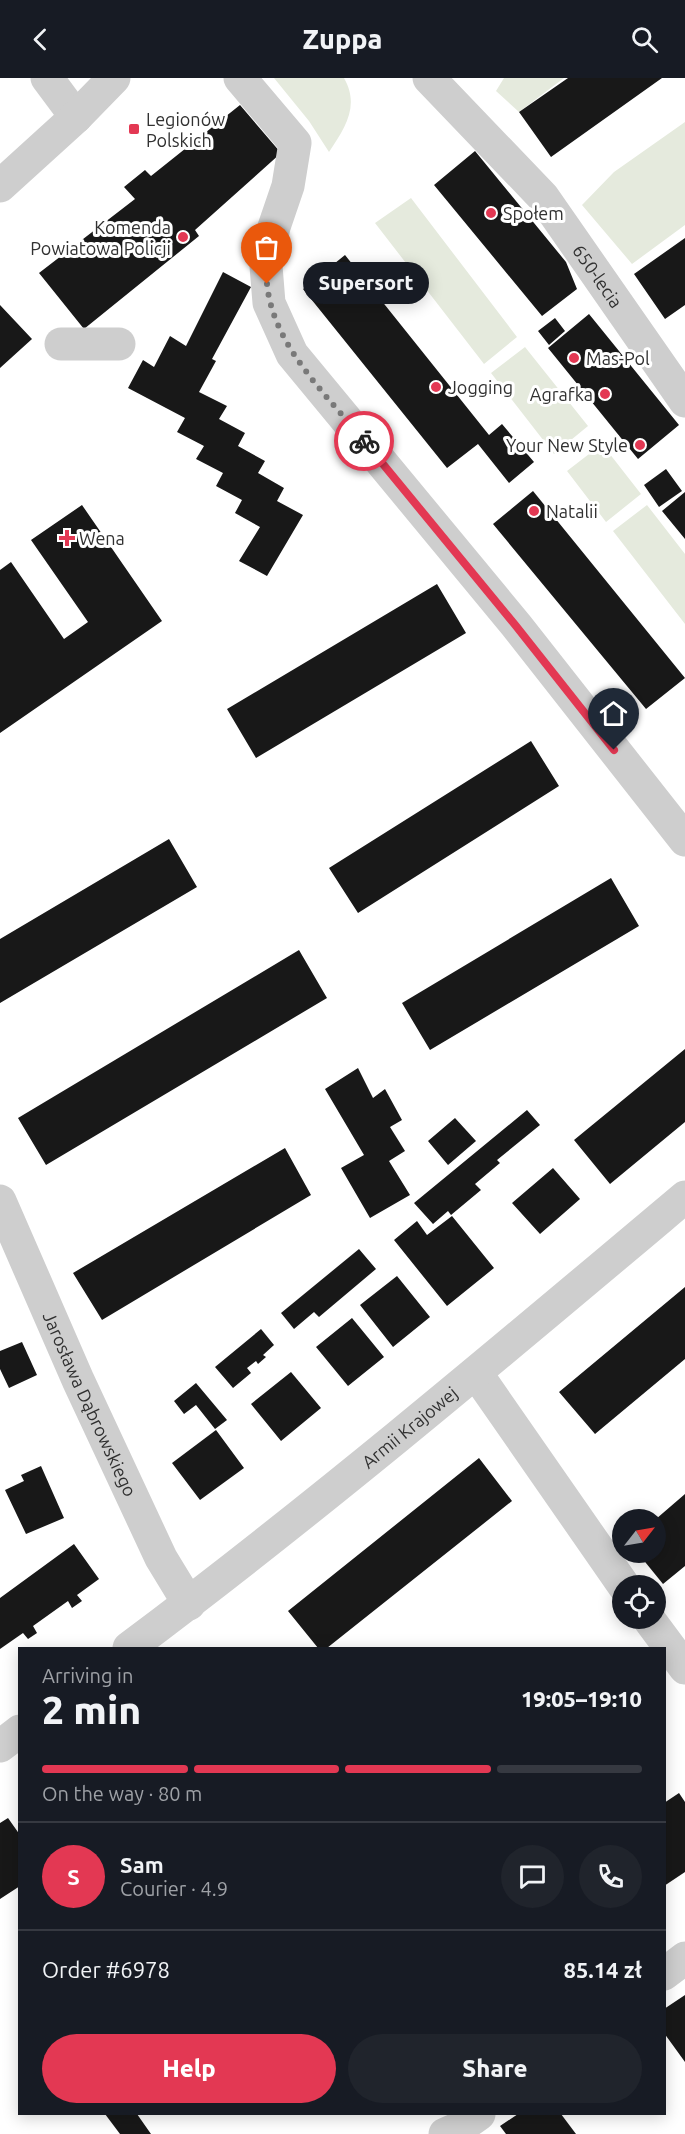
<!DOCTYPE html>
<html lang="en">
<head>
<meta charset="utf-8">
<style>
  body { margin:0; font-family:Ubuntu,sans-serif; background:#20242c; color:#f1f3f6; height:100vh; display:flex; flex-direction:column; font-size:22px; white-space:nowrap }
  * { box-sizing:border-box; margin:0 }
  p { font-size:20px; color:#9ea1a6 }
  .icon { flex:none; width:33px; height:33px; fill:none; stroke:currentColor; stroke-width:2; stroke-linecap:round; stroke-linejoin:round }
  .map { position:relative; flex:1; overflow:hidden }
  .side { position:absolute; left:18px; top:1569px; width:648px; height:468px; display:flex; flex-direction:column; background:#171b24; border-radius:0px; box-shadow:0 3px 15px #0003 }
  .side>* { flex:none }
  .needle { width:39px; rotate:59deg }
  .tools { position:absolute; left:612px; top:1431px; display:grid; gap:12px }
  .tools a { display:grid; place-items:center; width:54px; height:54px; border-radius:50%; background:#171b24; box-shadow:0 3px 15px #0003; font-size:30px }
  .pin { position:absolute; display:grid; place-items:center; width:51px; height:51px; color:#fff; margin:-62px -26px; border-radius:50% 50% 50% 0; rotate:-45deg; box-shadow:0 0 6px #0007 }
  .pin .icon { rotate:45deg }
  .courier { position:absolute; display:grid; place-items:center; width:60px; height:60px; margin:-30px; border:4px solid #e33853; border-radius:50%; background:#fff; color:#222; box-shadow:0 2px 8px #0007 }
  .bubble { position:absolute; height:42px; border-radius:21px; background:#171b24; box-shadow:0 3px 15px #0003; font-size:20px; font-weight:800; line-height:42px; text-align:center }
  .summary em { font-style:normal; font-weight:800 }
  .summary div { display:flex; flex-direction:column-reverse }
  .summary { display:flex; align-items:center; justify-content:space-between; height:102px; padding:0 24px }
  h1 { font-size:39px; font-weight:800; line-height:45px }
  .bar { display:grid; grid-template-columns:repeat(4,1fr); gap:9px 6px; align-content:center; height:72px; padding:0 24px }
  .bar i { height:8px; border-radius:4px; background:#363941 }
  .bar .selected { background:#e33853 }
  .bar p { grid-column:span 4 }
  .line { display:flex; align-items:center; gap:15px; padding:0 24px; border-top:2px solid #363941 }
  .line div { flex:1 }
  .round { display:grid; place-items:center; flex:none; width:63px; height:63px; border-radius:32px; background:#20242c }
  .primary-button { display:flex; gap:12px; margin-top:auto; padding:12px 24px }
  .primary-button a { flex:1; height:69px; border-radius:36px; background:#e33853; color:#fff; font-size:24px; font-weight:800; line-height:69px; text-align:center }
  .primary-button a+a { background:#20242c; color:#f1f3f6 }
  header { display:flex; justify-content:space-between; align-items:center; height:78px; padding:0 24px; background:#171b24; font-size:27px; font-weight:800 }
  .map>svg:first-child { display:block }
  .green { fill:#e5eadd }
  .building { fill:#181818 }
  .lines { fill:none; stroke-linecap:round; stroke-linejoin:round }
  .minor { stroke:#cecece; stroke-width:33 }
  .done { stroke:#797979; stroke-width:6; stroke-dasharray:0 10.8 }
  .route { stroke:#e33853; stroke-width:8 }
  .poi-dot { fill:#e33853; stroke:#fff; stroke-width:2 }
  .labels { text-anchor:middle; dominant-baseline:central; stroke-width:6; stroke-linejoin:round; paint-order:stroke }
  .poi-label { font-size:18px; fill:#313131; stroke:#fff; text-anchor:start }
  .street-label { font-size:18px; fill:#313131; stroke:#fff }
</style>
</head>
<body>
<header><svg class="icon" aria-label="back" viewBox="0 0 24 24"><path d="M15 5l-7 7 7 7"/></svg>Zuppa<svg class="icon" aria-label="search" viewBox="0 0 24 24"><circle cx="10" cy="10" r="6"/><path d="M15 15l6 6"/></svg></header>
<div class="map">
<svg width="685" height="2056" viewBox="0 0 685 2056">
  <rect width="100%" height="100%" fill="#fff"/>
  <path class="green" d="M274 0H344C360 28 345 50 329 74L309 43Z
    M504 0H564L519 34 496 13Z
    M685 44V147L632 186 582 127 614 94Z
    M411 120 517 259 484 286 375 145Z
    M525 269 588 348 554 376 491 295Z
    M602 366 641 416 606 444 567 393Z
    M647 427 685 476V546L613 453Z"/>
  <path class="building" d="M568 0H662L551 79 519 34Z
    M240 27 281 75 195 152 199 158 84 251 39 195 135 121 124 109 145 92 151 98Z
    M475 73 566 184 577 211 542 238 434 107Z
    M685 160V227L665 241 634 196Z
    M345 177 489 357 502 346 534 384 509 405 478 366 447 390 303 211Z
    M223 194 251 209 212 281 216 283 199 314 227 328 219 341 245 355 238 368 265 383 258 395 284 410 277 423 303 437 267 498 239 483 260 449 235 435 242 422 216 408 223 395 196 381 204 368 177 354 185 340 128 310 143 282 154 289 170 258 186 268Z
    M0 227 32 261 0 290Z
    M589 236 679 347 638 381 548 270Z
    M555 240 565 253 549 267 538 253Z
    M666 391 682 413 659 429 644 407Z
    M533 413 685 600 646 631 493 446Z
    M685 414V461L662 433Z
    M82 427 162 543 0 655V492L11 484 64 561 88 544 31 462Z
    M437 506 466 555 256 680 227 631Z
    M531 663 559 708 358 835 329 790Z
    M169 761 197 809 0 925V861Z
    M611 800 639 848 430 972 402 925Z
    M299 872 327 920 46 1087 18 1040Z
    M685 971V1044L610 1106 574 1062Z
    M358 990 373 1020 385 1011 402 1042 390 1049 405 1073 389 1083 410 1117 370 1140 341 1090 364 1077 325 1011Z
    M527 1032 540 1047 497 1082 500 1085 475 1106 481 1112 451 1137 448 1133 433 1146 414 1125Z
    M455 1040 476 1063 448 1087 428 1063Z
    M285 1070 311 1117 102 1242 73 1195Z
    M553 1090 580 1121 540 1156 512 1125Z
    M452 1138 494 1190 447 1228 394 1162 417 1143 427 1157Z
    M359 1171 376 1191 319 1239 314 1234 294 1251 281 1235Z
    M397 1198 430 1239 393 1269 360 1227Z
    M685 1209V1281L595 1356 559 1314Z
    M352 1240 384 1279 348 1308 316 1269Z
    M261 1251 274 1267 263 1277 266 1279 258 1286 256 1283 247 1290 251 1295 233 1310 215 1289Z
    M22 1264 37 1297 9 1310 0 1291V1273Z
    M291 1294 321 1330 281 1363 251 1326Z
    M196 1305 227 1342 215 1351 196 1327 184 1336 174 1323Z
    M216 1352 244 1390 200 1422 172 1385Z
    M479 1380 512 1423 327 1570H318L288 1533Z
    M41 1388 64 1440 26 1456 5 1412 24 1403 21 1397Z
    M685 1416V1488L663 1506 637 1474H656V1441Z
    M74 1466 99 1501 77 1517 82 1523 72 1530 68 1523 33 1548 37 1555 28 1561 23 1555 0 1571V1520Z
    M679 1715 685 1724V1794L664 1808V1725Z
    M8 1740 20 1757V1808L0 1821V1745Z
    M685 1917V1984L664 1955V1931Z
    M105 2036H137L151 2056H120Z
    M518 2036H561L576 2056H506L500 2048Z"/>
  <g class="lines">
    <g class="minor">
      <path d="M47 0 76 39"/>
      <path d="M240 0 295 65 288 108 274 149 266 188 269 225 292 276 516 547 685 762"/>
      <path id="s1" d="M429 0 543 119 685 323"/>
      <path d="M0 108 76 39 114 0"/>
      <path d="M61 266H119"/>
      <path id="s2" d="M0 1123 78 1302 161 1480 189 1526"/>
      <path d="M476 1295 624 1508"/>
      <path d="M648 1540 685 1590"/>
      <path id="s3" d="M129 1570C320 1427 502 1273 685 1119"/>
      <path d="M0 1668 20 1653"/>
      <path d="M664 1896 685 1880"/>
      <path d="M445 2056 461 2049 479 2036"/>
    </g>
  </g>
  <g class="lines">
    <path class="done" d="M267 206C273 268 327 317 364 363"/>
    <path class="route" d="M364 363 516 548 614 672"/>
  </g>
  <g class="poi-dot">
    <rect x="128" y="45" width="12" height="12" rx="3"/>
    <circle cx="491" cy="135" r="6"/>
    <circle cx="183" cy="159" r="6"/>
    <circle cx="574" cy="280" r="6"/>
    <circle cx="436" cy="309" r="6"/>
    <circle cx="605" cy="316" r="6"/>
    <circle cx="640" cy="367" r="6"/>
    <circle cx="534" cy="433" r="6"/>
    <path d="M64 451h6v6h6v6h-6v6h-6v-6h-6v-6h6z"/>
  </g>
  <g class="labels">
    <g class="poi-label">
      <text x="146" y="41">Legionów<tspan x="146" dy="21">Polskich</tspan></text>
      <text x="503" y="135">Społem</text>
      <text x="171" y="149" text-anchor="end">Komenda<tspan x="171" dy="21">Powiatowa Policji</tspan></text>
      <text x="586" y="280">Mas-Pol</text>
      <text x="448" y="309">Jogging</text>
      <text x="593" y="316" text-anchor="end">Agrafka</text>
      <text x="628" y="367" text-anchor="end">Your New Style</text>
      <text x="546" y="433">Natalii</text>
      <text x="79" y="460">Wena</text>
    </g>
    <g class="street-label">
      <text stroke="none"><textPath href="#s1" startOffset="261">650-lecia</textPath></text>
      <text stroke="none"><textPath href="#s2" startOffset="222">Jarosława Dąbrowskiego</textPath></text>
      <text stroke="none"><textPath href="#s3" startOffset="357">Armii Krajowej</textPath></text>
    </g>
  </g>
</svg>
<div class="tools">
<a><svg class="needle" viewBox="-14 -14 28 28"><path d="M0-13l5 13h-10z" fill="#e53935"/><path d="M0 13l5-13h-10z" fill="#9ea1a6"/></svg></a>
<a><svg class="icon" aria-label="locate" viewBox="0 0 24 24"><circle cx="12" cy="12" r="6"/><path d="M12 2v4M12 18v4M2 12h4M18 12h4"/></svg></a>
</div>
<div class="pin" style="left:267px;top:206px;background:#ea580c"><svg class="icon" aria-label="bag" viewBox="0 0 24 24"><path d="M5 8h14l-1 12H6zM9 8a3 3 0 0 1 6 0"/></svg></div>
<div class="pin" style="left:614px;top:672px;background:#1f2937"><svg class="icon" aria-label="home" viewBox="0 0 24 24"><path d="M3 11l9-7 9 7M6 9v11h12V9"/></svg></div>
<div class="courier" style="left:364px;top:363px"><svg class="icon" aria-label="bike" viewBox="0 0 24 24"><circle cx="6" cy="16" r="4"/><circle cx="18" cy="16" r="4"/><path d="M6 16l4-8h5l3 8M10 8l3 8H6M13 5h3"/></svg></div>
<div class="bubble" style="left:303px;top:184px;width:126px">Supersort</div>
<section class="side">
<div class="summary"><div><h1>2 min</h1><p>Arriving in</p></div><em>19:05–19:10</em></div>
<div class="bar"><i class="selected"></i><i class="selected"></i><i class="selected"></i><i></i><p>On the way · 80 m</p></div>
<div class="line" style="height:108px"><b class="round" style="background:#e33853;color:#fff">S</b><div><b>Sam</b><p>Courier · 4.9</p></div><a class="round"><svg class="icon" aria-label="chat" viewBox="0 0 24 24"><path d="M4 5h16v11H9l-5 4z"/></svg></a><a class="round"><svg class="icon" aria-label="phone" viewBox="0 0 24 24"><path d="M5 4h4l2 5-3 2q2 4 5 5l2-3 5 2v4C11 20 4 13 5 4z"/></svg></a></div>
<div class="line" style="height:78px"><div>Order #6978</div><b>85.14 zł</b></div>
<div class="primary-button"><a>Help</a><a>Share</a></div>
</section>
</div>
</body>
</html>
